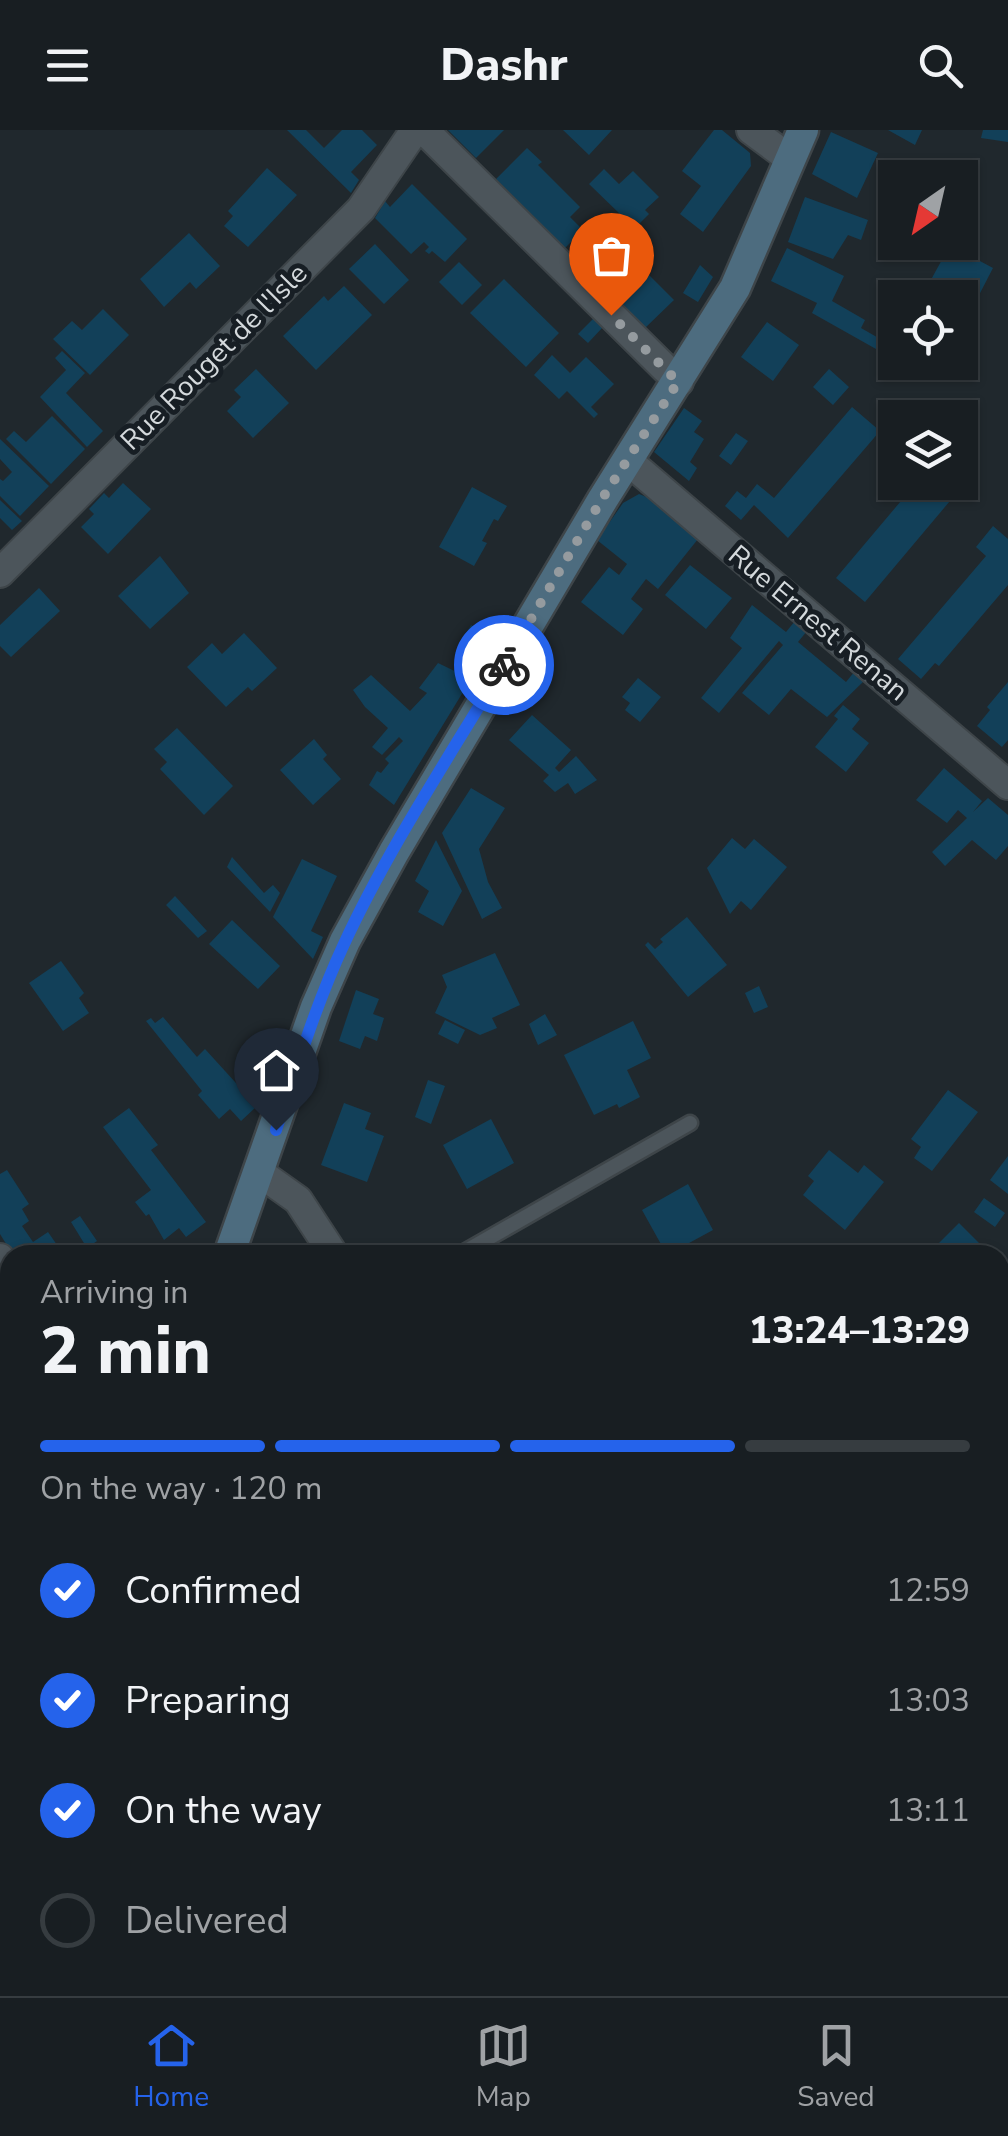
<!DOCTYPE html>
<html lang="en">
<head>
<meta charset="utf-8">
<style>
  body { margin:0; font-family:"Nunito Sans",sans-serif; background:#252b2f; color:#f1f3f6; height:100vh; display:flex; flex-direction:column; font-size:38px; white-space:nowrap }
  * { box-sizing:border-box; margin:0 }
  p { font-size:32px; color:#9fa2a5 }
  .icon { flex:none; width:55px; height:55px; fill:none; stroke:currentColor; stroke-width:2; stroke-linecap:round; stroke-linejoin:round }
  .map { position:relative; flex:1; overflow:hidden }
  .panel { position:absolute; left:0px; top:1115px; width:1010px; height:752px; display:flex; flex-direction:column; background:#181e22; border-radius:30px 30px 0 0; box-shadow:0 2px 8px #0004,0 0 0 2px #363c40 }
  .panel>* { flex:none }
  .needle { width:65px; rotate:214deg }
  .controls { position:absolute; left:878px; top:30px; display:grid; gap:20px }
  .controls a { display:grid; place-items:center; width:100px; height:100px; border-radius:0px; background:#181e22; box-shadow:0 2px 8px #0004,0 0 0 2px #363c40; font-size:50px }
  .pin { position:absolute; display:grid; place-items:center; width:85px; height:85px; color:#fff; margin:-102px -42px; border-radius:50% 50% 50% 0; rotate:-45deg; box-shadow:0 0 10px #0007 }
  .pin .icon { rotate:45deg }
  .courier { position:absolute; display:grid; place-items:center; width:100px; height:100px; margin:-50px; border:8px solid #2563eb; border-radius:50%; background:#fff; color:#222; box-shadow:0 2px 12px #0007 }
  .head em { font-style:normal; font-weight:800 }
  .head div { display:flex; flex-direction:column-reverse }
  .head { display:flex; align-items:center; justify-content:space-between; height:170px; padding:0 40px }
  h1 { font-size:65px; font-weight:800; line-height:75px }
  .bar { display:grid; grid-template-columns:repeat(4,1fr); gap:15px 10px; align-content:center; height:120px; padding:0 40px }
  .bar i { height:12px; border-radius:8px; background:#363c40 }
  .bar .on { background:#2563eb }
  .bar p { grid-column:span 4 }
  ol { padding:0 40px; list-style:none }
  li { display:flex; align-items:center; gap:30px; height:110px }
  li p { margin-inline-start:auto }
  li .icon { padding:10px; border-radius:50%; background:#2563eb; color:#fff; stroke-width:4 }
  li:last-child { color:#9fa2a5 }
  li i { width:55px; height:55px; border:5px solid #363c40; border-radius:50% }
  header { display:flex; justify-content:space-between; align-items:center; height:130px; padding:0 40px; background:#181e22; font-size:45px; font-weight:800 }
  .menu { display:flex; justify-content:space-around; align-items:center; height:140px; border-top:2px solid #363c40; background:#181e22; font-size:28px; color:#9fa2a5 }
  .menu a { display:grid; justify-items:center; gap:5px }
  .menu .on { color:#2563eb }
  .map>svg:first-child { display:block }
  .built { fill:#25323c }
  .green { fill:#4d3c09 }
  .building { fill:#124059 }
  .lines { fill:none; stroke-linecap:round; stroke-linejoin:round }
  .lane-casing { stroke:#3e4549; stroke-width:19 }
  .street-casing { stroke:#3e4549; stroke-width:32 }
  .secondary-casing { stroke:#3e4549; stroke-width:35 }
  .lane { stroke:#4c555b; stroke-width:14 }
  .street { stroke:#4c555b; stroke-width:28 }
  .secondary { stroke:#4d6c7f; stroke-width:30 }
  .done { stroke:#959b9f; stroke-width:10; stroke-dasharray:0 18 }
  .route { stroke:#2563eb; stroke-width:12 }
  .labels { text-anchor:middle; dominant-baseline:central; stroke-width:10; stroke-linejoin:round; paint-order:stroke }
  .street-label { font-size:28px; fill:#d4d9dc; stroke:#171e24 }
</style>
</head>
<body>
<header><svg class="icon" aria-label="menu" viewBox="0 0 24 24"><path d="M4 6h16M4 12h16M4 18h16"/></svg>Dashr<svg class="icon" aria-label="search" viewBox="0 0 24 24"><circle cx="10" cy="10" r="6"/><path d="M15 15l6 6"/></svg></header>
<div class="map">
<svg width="1008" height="1866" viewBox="0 0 1008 1866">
  <rect width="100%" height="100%" fill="#20282d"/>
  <path class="built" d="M1008 1616V1866H918L909 1858H1000V1625Z"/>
  <path class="green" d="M10 1677V1858H471L466 1866H0V1696Z"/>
  <path class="building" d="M287 0H306L324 18 342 0H362L377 15 351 42 359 50 351 63Z
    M448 0H504L476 28Z
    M563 0H612L589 25Z
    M714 0H722L750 23 751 36 703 102 680 84 701 56 682 41Z
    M888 0H922L915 15Z
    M983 0H1008V12L981 8Z
    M831 2 878 23 857 68 812 44Z
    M527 18 542 32 538 35 580 77 570 87 583 100 565 118 496 49Z
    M267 38 297 65 248 117 224 96 233 86 228 81Z
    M604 39 619 54 633 41 659 67 645 80 649 84 622 111 610 98 622 86 589 54Z
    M412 54 467 109 445 132 432 121 429 124 425 121 429 117 424 112 411 124 375 88 385 71 390 77Z
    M805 67 868 90 861 110 848 105 833 129 788 112Z
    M189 103 220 136 196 159 190 152 164 177 140 149Z
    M375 114 409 150 384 174 349 139Z
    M950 115 993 138 963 196 960 194V168H921Z
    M787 118 844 146 832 171 865 190 861 198 882 210 876 219 812 183 817 173 771 151Z
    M630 126 674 170 645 198 602 155Z
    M459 132 482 155 462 175 439 152Z
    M700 135 713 147 698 172 683 163Z
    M504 149 559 203 526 237 470 183Z
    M344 156 372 185 316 240 283 206 324 166 328 171Z
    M103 179 129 205 90 245 53 209 72 191 82 200Z
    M594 188 603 197 588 213 578 204Z
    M767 192 799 215 773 251 741 227Z
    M62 221 85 243 66 263 103 301 87 317 40 267 66 240 55 228Z
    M552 225 570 243 586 227 614 254 591 277 598 284 594 288 567 261 559 269 534 245Z
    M256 239 289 273 253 308 227 281 241 267 234 260Z
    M829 239 849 257 833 275 813 257Z
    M852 277 880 301 788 408 754 375 741 390 725 376 737 361 746 368 757 354 774 368Z
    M684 278 702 291 694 302 704 309 690 332 697 338 689 351 654 322Z
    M52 286 85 319 51 354 6 309 14 301 26 312Z
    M736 303 748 311 731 335 719 326Z
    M0 309 49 356 20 386 0 366V349L3 351 12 342 0 329Z
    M917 352H941L955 365 865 472 836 448Z
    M123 353 151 379 108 424 81 397 94 384 89 379 104 363 109 368Z
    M472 357 507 376 498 391 494 389 482 411 487 413 474 436 439 417Z
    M639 364 649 368 698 409 658 459 646 449 631 469 643 479 623 505 581 472 609 437 619 445 627 434 597 410 623 373Z
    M0 370 22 391 12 400 0 388Z
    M993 396 1008 409V455L939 536 935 533 921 549 898 529 986 426 976 417Z
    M160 426 189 463 150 499 118 466Z
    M690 435 732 468 706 499 665 465Z
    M39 458 60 481 11 527 0 516V495Z
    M752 475 786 502 795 491 807 501 798 512 846 552 855 541 865 550 827 587 791 559 769 585 742 563 783 515 779 511 719 583 701 568 742 518 730 508Z
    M471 495 495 509 478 537 455 523Z
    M244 503 277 538 252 561 248 557 226 577 187 537 212 513 222 524Z
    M438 533 471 549 394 675 369 655 377 641 381 643 389 633 385 629 403 611 399 607 382 625 372 617 388 598 365 577 353 560 371 545 410 581 427 563 419 558Z
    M638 548 661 567 640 592 625 580 630 573 622 567Z
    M1008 552V610L1002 617 977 596 990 580 987 577Z
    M843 575 860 589 852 599 869 613 846 642 815 617 838 589 834 586Z
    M532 585 571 620 555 638 559 642 576 626 597 650 575 664 568 653 555 662 543 651 549 645 509 610Z
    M177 598 233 656 204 685 160 639 167 632 154 619Z
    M314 609 327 625 323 629 341 649 313 675 280 640Z
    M944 638 982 671 973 682 988 668 1008 685V716L996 730 972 710 945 736 932 722 967 688 958 680 947 693 916 670Z
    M471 658 505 678 479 719 488 752 502 778 482 789 442 703Z
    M732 708 745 719 754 709 787 737 751 780 741 771 730 784 707 738Z
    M436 710 462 761 443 796 418 782 429 761 415 751Z
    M232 727 264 763 273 755 280 763 270 782 227 737Z
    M302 729 337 746 311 801 323 807 313 829 273 787Z
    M175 766 207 801 198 808 166 775Z
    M687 787 727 835 688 867 645 815 648 812 655 819 663 812 660 809Z
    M232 790 280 836 258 859 209 814Z
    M495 823 520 875 492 888 497 898 480 905 435 883 447 857 442 845Z
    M61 831 84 863 79 868 89 883 63 901 29 853Z
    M759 856 768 877 754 883 745 863Z
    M356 860 379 869 373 884 384 888 377 911 365 906 360 919 339 911Z
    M545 884 557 905 538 915 529 894Z
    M163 887 197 927 205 919 257 976 241 991 230 979 219 989 198 965 202 961 146 891 151 888 155 893Z
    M445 890 465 900 458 914 438 904Z
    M633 891 651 928 627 940 640 967 619 978 617 974 594 985 564 925Z
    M428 950 445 956 431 994 415 987Z
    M948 960 978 982 932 1041 914 1028 921 1017 911 1009Z
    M344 973 371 983 365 999 384 1006 367 1052 321 1035Z
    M129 978 158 1015 151 1020 206 1092 186 1107 179 1098 164 1110 149 1084 146 1086 135 1072 151 1060 103 997Z
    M491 989 514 1033 467 1059 443 1015Z
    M829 1020 858 1043 864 1035 884 1052 845 1100 803 1065 814 1051 808 1046Z
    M1008 1026V1064L990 1050Z
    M7 1040 29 1074 22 1079 29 1091 22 1096 33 1112 48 1102 64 1125H13L0 1104V1044Z
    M688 1054 713 1100 667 1125 642 1080Z
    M984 1068 1005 1083 995 1097 974 1082Z
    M80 1086 97 1111 87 1118 71 1092Z
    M959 1093 988 1122 985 1125H927Z
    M0 1229 10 1244V1266L0 1273Z
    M7 1411 10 1412V1465L0 1461V1420Z
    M1008 1472V1515L1000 1507V1480Z
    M0 1490 10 1494V1522L0 1543Z
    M1008 1793V1856L999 1866H943L951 1858H1000V1802Z
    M505 1858H599L594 1866H500Z"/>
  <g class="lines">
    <defs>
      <path id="lane" d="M459 1125 690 993"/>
      <path id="street" d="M424 0 679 252
        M751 0 790 29
        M627 330 1008 655
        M0 443 361 79 415 0
        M260 1043 298 1070 334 1125
        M0 1128 10 1143
        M1000 1595 1008 1586
        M877 1858 886 1866"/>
      <path id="secondary" d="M229 1125 316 877 345 811 394 722 603 369 735 158 803 0
        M0 1607 10 1588"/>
    </defs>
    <use href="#lane" class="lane-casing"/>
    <use href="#street" class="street-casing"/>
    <use href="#secondary" class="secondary-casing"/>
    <use href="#lane" class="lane"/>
    <use href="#street" class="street"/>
    <use href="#secondary" class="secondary"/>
  </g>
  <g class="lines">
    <path class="done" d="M504 535 602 369 678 252 611 185"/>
    <path class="route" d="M276 1000C297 937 316 874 344 814 389 717 450 626 504 535"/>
  </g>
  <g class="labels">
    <g class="street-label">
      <text transform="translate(214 227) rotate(-45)">Rue Rouget de l'Isle</text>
      <text transform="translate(818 493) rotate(40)">Rue Ernest Renan</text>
    </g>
  </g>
</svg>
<div class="controls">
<a><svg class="needle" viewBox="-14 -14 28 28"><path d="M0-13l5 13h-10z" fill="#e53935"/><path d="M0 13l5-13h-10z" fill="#9fa2a5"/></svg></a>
<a><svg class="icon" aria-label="locate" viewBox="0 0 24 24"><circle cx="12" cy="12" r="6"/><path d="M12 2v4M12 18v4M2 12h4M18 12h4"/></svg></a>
<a><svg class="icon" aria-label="layers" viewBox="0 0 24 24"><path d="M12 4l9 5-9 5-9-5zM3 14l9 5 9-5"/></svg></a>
</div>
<div class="pin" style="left:611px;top:185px;background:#ea580c"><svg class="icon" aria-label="bag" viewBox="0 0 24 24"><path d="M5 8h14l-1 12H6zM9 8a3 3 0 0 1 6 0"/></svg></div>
<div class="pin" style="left:276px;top:1000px;background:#1f2937"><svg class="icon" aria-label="home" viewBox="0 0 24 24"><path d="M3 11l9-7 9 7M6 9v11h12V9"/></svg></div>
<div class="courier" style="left:504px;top:535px"><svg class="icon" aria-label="bike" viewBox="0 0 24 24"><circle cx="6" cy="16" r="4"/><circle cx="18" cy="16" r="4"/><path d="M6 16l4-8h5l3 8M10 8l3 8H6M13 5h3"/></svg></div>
<section class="panel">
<div class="head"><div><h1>2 min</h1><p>Arriving in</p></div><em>13:24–13:29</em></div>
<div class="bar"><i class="on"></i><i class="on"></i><i class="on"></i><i></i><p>On the way · 120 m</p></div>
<ol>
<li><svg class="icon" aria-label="check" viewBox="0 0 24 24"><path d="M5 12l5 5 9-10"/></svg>Confirmed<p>12:59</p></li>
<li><svg class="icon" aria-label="check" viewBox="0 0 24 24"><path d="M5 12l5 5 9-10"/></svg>Preparing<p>13:03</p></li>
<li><svg class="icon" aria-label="check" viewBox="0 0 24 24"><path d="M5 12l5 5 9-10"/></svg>On the way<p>13:11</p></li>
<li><i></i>Delivered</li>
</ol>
</section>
</div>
<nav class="menu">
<a class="on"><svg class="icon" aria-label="home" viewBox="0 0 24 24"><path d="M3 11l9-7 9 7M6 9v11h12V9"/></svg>Home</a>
<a><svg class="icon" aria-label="map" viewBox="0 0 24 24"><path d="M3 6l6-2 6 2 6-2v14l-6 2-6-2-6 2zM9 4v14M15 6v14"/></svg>Map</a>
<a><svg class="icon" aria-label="saved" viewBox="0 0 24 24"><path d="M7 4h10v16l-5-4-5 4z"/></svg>Saved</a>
</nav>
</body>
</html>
